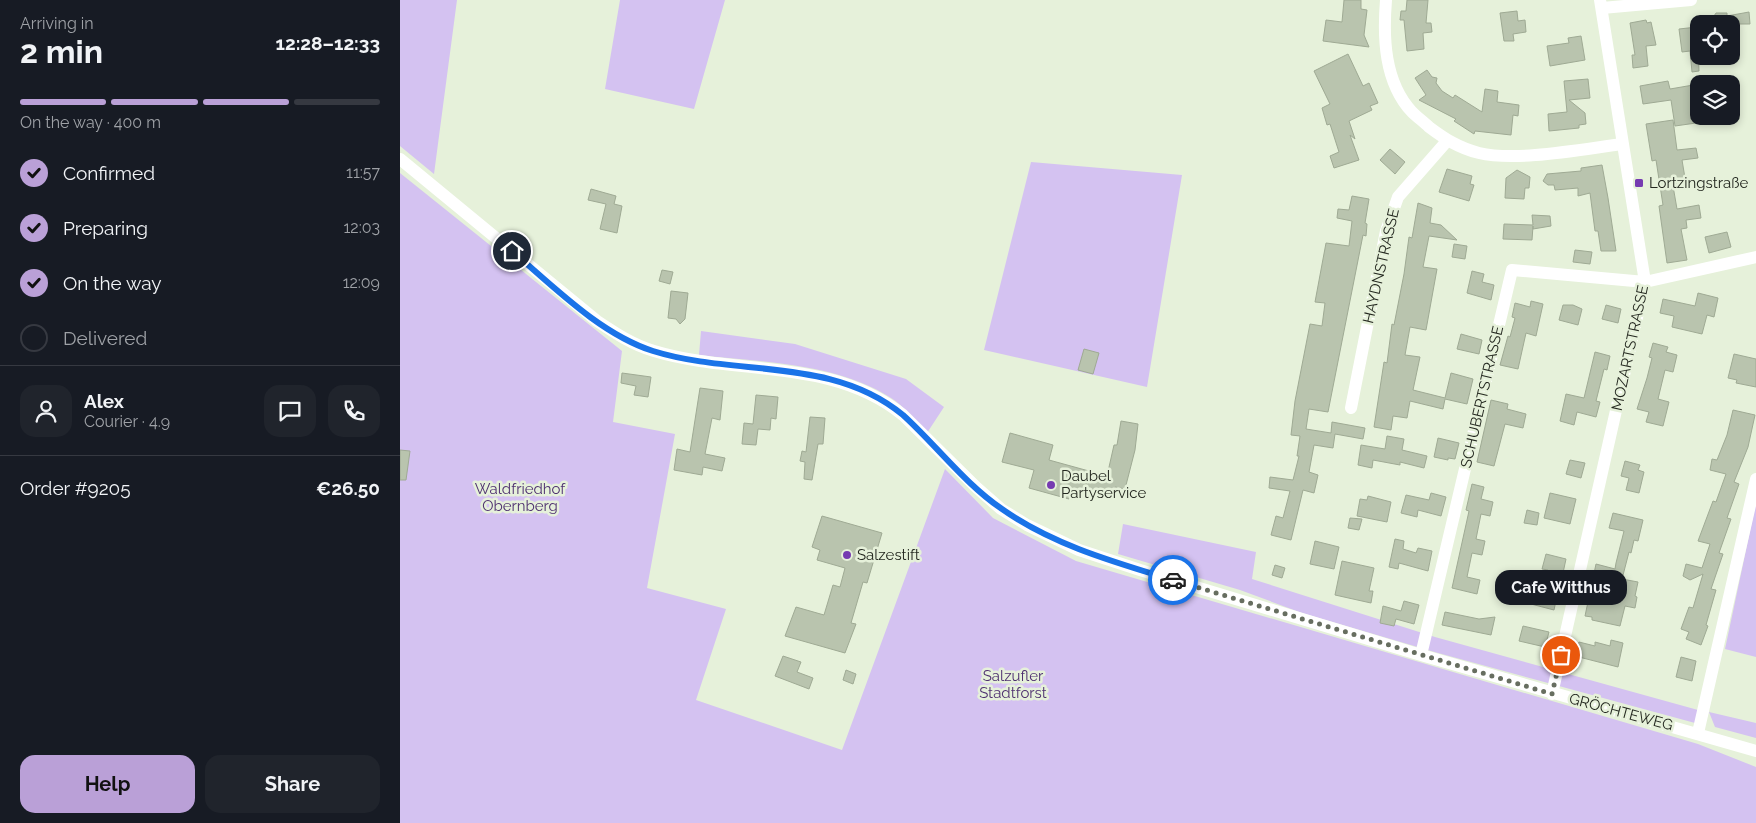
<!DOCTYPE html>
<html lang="en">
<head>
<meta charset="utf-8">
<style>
  body { margin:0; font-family:Raleway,sans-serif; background:#20242c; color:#f1f3f6; height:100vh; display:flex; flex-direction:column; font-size:19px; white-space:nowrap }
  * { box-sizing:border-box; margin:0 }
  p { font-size:16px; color:#9ea1a6 }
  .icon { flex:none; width:28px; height:28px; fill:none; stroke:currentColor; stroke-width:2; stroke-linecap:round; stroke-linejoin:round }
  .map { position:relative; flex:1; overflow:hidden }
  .drawer { display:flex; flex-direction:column; background:#171b24; width:400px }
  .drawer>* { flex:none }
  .buttons { position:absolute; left:1290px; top:15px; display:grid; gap:10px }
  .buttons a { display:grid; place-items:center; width:50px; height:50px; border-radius:10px; background:#171b24; box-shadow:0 2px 8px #0003; font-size:25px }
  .pin { position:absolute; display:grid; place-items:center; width:42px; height:42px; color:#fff; margin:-21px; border:2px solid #fff; border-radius:50%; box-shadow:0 1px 5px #0007 }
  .courier { position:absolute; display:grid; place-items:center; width:50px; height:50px; margin:-25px; border:4px solid #1a73e8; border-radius:50%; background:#fff; color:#222; box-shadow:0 1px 6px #0007 }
  .bubble { position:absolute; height:35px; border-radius:15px; background:#171b24; box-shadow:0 2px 8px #0003; font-size:16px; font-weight:700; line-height:35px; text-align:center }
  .overview em { font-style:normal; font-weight:700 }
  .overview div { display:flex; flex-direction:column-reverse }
  .overview { display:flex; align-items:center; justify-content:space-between; height:85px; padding:0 20px }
  h1 { font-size:32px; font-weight:700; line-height:38px }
  .bar { display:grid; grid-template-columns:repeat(4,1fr); gap:8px 5px; align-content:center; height:60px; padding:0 20px }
  .bar i { height:6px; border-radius:4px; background:#363941 }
  .bar .selected { background:#baa0d7 }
  .bar p { grid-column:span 4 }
  .line { display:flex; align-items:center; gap:12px; padding:0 20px; border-top:1px solid #363941 }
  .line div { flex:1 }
  .round { display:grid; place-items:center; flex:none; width:52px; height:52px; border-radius:15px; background:#20242c }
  ol { padding:0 20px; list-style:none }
  li { display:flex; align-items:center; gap:15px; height:55px }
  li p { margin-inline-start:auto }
  li .icon { padding:5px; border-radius:50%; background:#baa0d7; color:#111; stroke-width:4 }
  li:last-child { color:#9ea1a6 }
  li i { width:28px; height:28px; border:2px solid #363941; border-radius:50% }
  .button { display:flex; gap:10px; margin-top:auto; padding:10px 20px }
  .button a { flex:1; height:58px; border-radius:15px; background:#baa0d7; color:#111; font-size:20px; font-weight:700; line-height:58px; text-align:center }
  .button a+a { background:#20242c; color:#f1f3f6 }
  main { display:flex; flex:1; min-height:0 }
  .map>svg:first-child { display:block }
  .green { fill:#d4c2f1 }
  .building { fill:#b9c4ae; stroke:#9faa94 }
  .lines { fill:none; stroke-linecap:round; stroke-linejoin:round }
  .minor { stroke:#fff; stroke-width:12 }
  .done { stroke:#676e60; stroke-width:5; stroke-dasharray:0 9 }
  .route { stroke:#1a73e8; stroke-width:6 }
  .poi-dot { fill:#763bb1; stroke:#e6f1da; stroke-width:2 }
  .labels { text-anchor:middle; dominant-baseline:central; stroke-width:5; stroke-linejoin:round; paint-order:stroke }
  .poi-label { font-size:15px; fill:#23271f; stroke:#e6f1da; text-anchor:start }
  .street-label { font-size:15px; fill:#23271f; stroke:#e6f1da }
  .park-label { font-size:15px; fill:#4e3070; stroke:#e6f1da }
</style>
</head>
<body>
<main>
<section class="drawer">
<div class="overview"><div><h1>2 min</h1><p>Arriving in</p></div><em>12:28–12:33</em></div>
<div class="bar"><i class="selected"></i><i class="selected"></i><i class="selected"></i><i></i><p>On the way · 400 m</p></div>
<ol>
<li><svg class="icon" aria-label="check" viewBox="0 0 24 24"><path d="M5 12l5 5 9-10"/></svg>Confirmed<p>11:57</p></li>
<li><svg class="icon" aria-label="check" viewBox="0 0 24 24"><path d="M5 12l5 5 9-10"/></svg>Preparing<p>12:03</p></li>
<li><svg class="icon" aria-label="check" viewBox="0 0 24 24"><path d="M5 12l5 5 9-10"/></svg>On the way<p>12:09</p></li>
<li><i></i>Delivered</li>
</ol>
<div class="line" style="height:90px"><a class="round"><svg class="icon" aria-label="person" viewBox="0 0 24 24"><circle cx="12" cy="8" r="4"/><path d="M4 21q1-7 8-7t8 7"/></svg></a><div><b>Alex</b><p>Courier · 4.9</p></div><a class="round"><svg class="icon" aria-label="chat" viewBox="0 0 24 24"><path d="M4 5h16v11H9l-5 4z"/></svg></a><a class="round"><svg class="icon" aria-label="phone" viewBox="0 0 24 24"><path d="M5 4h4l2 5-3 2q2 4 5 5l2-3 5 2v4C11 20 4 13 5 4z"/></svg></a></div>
<div class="line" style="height:65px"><div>Order #9205</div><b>€26.50</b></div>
<div class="button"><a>Help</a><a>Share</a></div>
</section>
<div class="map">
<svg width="1356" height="823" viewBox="0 0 1356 823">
  <rect width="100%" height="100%" fill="#e6f1da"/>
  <path class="green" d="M0 0H57L34 174 0 146Z
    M220 0H325L294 109 205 89Z
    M631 162 782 175 747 387 584 350Z
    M0 173 222 351 213 422 275 434 247 588 326 609 296 700 442 750 545 469 593 518 676 561 1298 744 1356 767V823H0Z
    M301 331 395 344 506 379 544 407 527 433C516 422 504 406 491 398 437 363 361 362 299 355Z
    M1356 503V657L1325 649Z
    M723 524 856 552 852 579 1035 637 1298 710 1295 723 1038 653 902 613 840 590 718 554Z
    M1309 712 1356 723V738L1315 727Z"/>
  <path class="building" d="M944 0H961V9L967 10 964 35 969 47 923 41 926 20 942 22Z
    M1007 0H1028L1026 23H1031L1032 32 1023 33 1024 49 1007 51 1004 20H1000L1001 11H1006Z
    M1117 11 1118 21 1125 20 1126 32 1113 34 1114 41H1104L1100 13Z
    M1349 12 1350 24H1299V18L1314 16 1316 13H1327V16Z
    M1246 20 1247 23 1251 22 1256 45 1246 46 1248 66 1233 68 1232 55H1235L1230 23Z
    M1297 27 1299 71 1292 72 1290 51 1282 52 1279 29Z
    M1181 36 1185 60 1150 66 1147 46 1169 43 1168 38Z
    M948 54 963 86 969 83 978 103 970 106 972 110 949 121 955 139 950 135 959 160 934 168 930 156 939 152 930 124 927 125 922 108 930 104 914 71Z
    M1027 70 1032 77 1037 78 1036 83 1042 91 1053 98 1055 95 1082 112 1085 89 1098 91 1097 102 1119 105 1118 116 1113 115 1111 135 1075 131 1074 134 1054 121 1056 119 1019 100 1026 95 1015 78Z
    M1188 79 1190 98 1169 100 1185 113 1186 124 1179 125V128L1149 131 1148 114 1167 112 1164 81Z
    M1268 81 1270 89 1299 84 1297 110 1294 111 1296 123 1275 126 1271 100 1243 104 1240 86Z
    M1273 120 1277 150 1296 148 1298 158 1282 160 1286 184 1273 186 1277 209 1299 205 1301 218 1286 220 1287 228 1281 229 1287 260 1267 263 1259 206 1263 205 1256 160 1252 161 1246 124Z
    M990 149 1005 162 995 174 980 160Z
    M1202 165 1208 198 1216 251H1201L1198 231H1195L1190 193 1178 196V188L1155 190 1154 185H1148L1143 181 1147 174 1181 171V168Z
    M1047 169 1072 176 1070 184 1074 185 1069 201 1039 192Z
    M1117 170 1130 177 1129 188H1125L1124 199 1105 198 1106 178Z
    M191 189 216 196 214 204 222 206 217 233 200 229 206 204 188 200Z
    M952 196 969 199 965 223 967 224 966 236 963 235 928 412 909 409 906 429 931 433 932 422 965 428 963 439 935 434 933 448 914 445 909 472 918 475 914 493 903 490 891 540 871 535 876 516 883 518 890 491 869 488 870 477 893 480 899 456H897L900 436 891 435 895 401 910 324 922 326 925 303 915 302 926 243 949 246 952 221 937 218 938 209 949 210Z
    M1018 203 1032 208 1030 223 1041 225 1057 240 1029 236 1023 267 1037 269 1026 330 1010 327 1005 355 1020 357 1013 390 1045 398 1051 373 1073 379 1067 404 1045 399 1043 409 1010 401 1007 418 993 416 991 430 974 427 984 362 987 363 992 324 994 325 1004 274 1009 237 1012 238Z
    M1132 215 1150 216 1151 226 1133 229V226L1132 240 1103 239 1104 224 1133 225Z
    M1327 232 1331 247 1309 253 1305 237Z
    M1054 244 1067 246 1065 259 1052 257Z
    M1175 250 1192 252 1190 264 1173 262Z
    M262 270 273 272 270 284 259 281Z
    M1072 271 1084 274 1082 282 1094 285 1091 300 1067 293Z
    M271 291 288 293 285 319 280 324 276 319 268 318Z
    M1298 293 1318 298 1314 317 1307 315 1302 334 1272 327 1274 316 1260 313 1263 299 1295 306Z
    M1131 301 1143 304 1136 336 1126 333 1118 369 1100 365 1108 336 1110 337 1115 318 1112 317 1115 303 1130 307Z
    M1163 305H1173L1182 309 1178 325 1159 320Z
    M1206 305 1221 309 1218 323 1202 319Z
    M1061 334 1082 340 1079 354 1057 349Z
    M1253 343 1268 347 1266 352 1277 355 1273 372 1265 370 1258 399 1269 402 1263 426 1246 422 1249 412 1237 409 1247 378 1252 358 1249 357Z
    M684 349 699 353 693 374 678 370Z
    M1195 352 1210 356 1207 370 1204 369 1196 401 1200 402 1196 417 1177 412 1174 425 1160 421 1166 394 1184 398Z
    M1334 354 1356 359V387L1336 383 1337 380 1328 378Z
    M222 373 251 377 248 397 234 395 236 386 221 383Z
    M300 388 323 391 320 420 312 418 305 454 325 458 322 471 303 467 302 475 274 470 277 449 290 452Z
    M356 395 378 397 376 419 371 418 370 430 358 429 356 445 342 444 344 423 353 424Z
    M1091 400 1108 404 1107 409 1126 414 1123 428 1105 424 1094 466 1077 462Z
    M1333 410 1355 415 1348 447 1334 482 1339 484 1327 518 1331 519 1319 553 1323 554 1311 589 1316 590 1306 625 1308 626 1301 645 1286 639 1289 632 1281 629 1289 607 1293 608 1303 574 1290 580 1283 576 1286 564 1302 568 1310 544 1298 541 1313 501 1316 502 1326 474 1310 470 1312 459 1317 460 1327 435Z
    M410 417 425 418 423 444H418L412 480 404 479 405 462 400 461 402 451 406 452Z
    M721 421 738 424 735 450 725 489 715 487 712 498 672 489 669 499 629 488 634 470 602 462 610 433 653 445 649 460 707 476 714 445H717Z
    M987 436 1004 439 1002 450 1027 456 1024 468 1000 462V465L973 460 972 468 958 465 961 445 985 449Z
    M1038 438 1059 443 1055 459 1048 458V460L1034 457Z
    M0 450 10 451 6 480H0Z
    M1170 460 1185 463 1181 478 1166 474Z
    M1225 461 1240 465 1238 470 1244 472 1239 493 1226 490 1229 478 1221 476Z
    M1072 484 1084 487 1081 499 1093 502 1090 516 1081 514 1076 539 1085 541 1082 555 1072 553 1067 577 1080 580 1077 594 1052 588 1069 511 1066 510Z
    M1031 493 1046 497 1041 516 1018 510 1017 517 1001 513 1006 495 1029 500Z
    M1150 493 1176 499 1170 524 1144 518Z
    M968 496 991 502 987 522 957 516 960 499 967 500Z
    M1127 510 1139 513 1137 525 1124 523Z
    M1213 513 1243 520 1238 541 1234 540 1231 553 1229 552 1222 579 1238 582 1235 596 1237 597 1235 608 1225 606 1220 626 1192 620V617L1185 616 1196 564 1215 569 1216 563 1224 531 1209 528Z
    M422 516 482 533 467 583 463 582 451 623 456 624 445 653 385 636 396 607 424 615 433 585 440 587 445 568 417 560 420 550 412 547Z
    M950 518 962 519 959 530 948 528Z
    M995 539 1004 541 1003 549 1016 553 1018 548 1032 551 1028 571 999 563 998 569 989 567Z
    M915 541 939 547 934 569 910 564Z
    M1146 554 1166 559 1163 573 1158 572 1153 595 1157 596 1154 610 1131 604 1135 590 1143 592 1148 570 1142 569Z
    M942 561 974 568 969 591H973L971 603 935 595Z
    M875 565 885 568 882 578 872 575Z
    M1004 601 1019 605 1014 624 996 619 994 626 980 623 983 606 1001 611Z
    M1045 612 1079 619 1095 617 1091 635 1042 625Z
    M1123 626 1149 632 1145 647 1119 641Z
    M1211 640 1223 643 1218 667 1175 656 1179 642 1195 646V642L1210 646Z
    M383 656 401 662 397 672 413 678 409 689 375 676Z
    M1281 657 1296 661 1292 681 1276 677Z
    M446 670 456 674 453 684 443 680Z"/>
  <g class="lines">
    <path class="minor" d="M986 0C983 37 984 82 1012 112 1017 117 1024 122 1029 127 1045 139 1059 148 1079 153 1117 162 1183 149 1223 144
      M1202 8 1291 0
      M0 159 197 321C215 333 233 345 254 351 337 376 432 357 503 415L576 487 601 509 627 525 679 550 740 570 1021 655 1356 751
      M951 408 986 231 998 197 1047 141
      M1021 655 1112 270 1245 282 1356 257
      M1152 694 1245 282 1200 0
      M1298 733 1356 479"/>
  </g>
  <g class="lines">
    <path class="done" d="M773 580 1152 694 1161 655"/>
    <path class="route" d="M112 251C153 286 200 334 253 351 336 377 432 356 503 415 536 445 565 484 602 509 653 545 714 562 773 580"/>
  </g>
  <g class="poi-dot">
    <rect x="1234" y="178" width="10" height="10" rx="2.5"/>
    <circle cx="651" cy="485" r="5"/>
    <circle cx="447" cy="555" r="5"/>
  </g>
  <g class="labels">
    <g class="poi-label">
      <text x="1249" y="183">Lortzingstraße</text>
      <text x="661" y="476">Daubel<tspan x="661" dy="17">Partyservice</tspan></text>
      <text x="457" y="555">Salzestift</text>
    </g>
    <g class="street-label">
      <text transform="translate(981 266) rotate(-77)">HAYDNSTRASSE</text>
      <text transform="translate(1230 348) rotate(-78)">MOZARTSTRASSE</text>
      <text transform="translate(1082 397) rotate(-77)">SCHUBERTSTRASSE</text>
      <text transform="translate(1221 712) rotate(15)">GRÖCHTEWEG</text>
    </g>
    <g class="park-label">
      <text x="120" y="489">Waldfriedhof<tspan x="120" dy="17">Obernberg</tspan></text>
      <text x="613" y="676">Salzufler<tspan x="613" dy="17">Stadtforst</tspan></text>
    </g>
  </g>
</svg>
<div class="buttons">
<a><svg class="icon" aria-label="locate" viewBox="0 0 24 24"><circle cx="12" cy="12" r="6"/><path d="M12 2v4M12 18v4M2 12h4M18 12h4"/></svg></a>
<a><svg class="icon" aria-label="layers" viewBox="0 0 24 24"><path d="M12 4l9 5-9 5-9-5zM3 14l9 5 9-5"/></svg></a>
</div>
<div class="pin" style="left:1161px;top:655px;background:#ea580c"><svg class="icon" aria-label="bag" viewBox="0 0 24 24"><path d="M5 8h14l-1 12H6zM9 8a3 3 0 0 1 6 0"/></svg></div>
<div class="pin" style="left:112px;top:251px;background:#1f2937"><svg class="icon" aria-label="home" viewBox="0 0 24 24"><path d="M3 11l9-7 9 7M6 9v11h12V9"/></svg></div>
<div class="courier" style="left:773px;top:580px"><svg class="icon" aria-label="car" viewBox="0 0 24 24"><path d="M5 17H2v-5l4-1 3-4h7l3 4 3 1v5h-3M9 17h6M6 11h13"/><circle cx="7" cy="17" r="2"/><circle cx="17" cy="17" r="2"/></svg></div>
<div class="bubble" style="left:1095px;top:570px;width:132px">Cafe Witthus</div>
</div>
</main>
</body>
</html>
